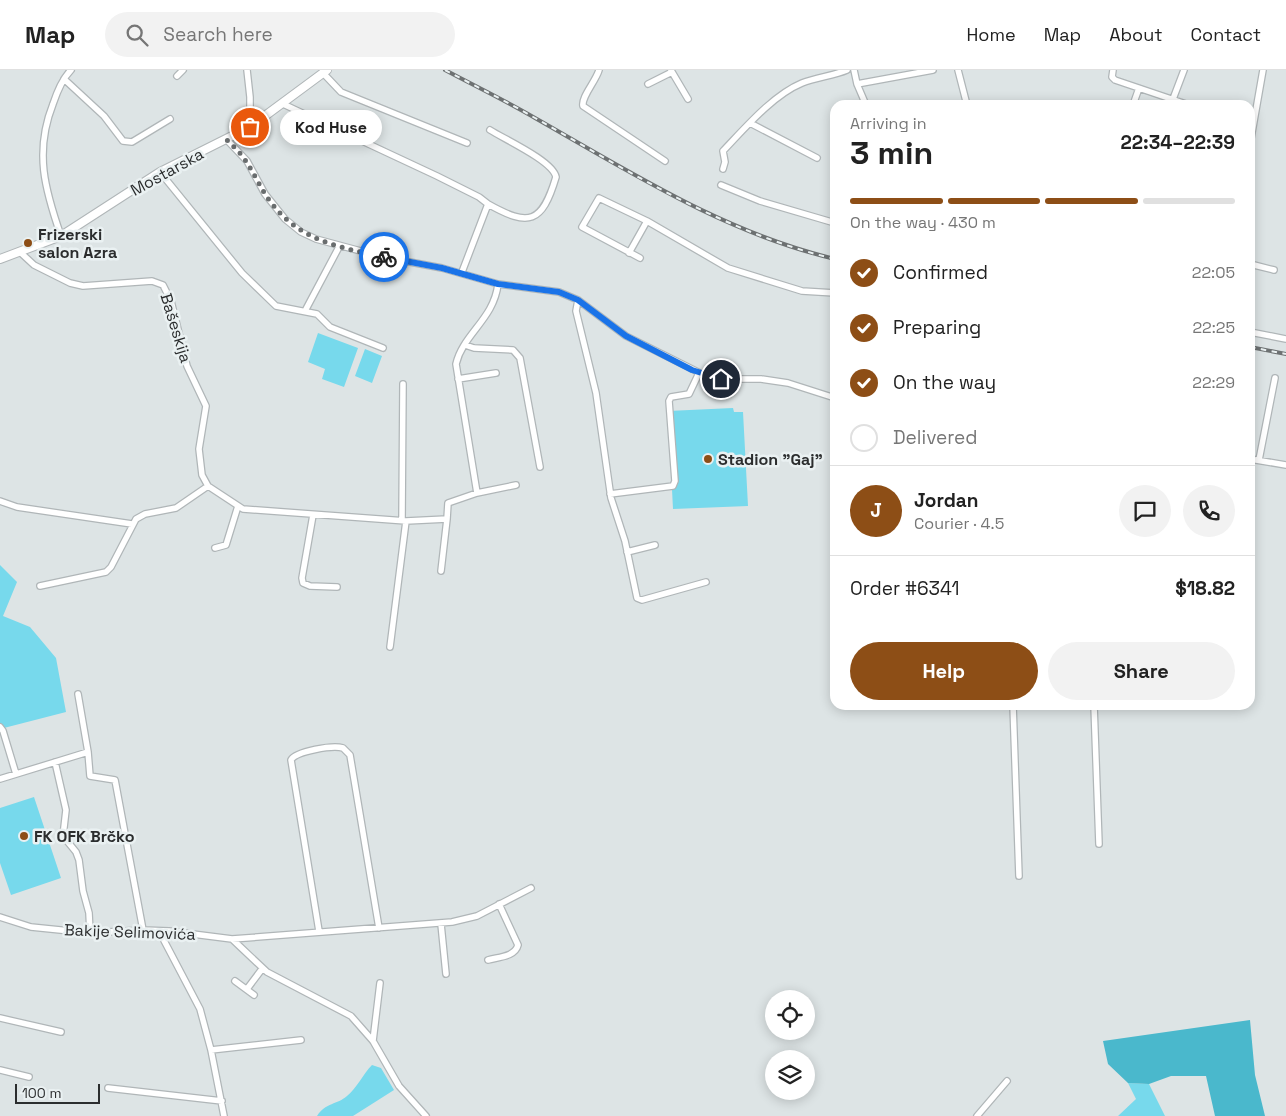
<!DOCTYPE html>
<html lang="en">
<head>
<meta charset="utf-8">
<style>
  body { margin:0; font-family:"Space Grotesk",sans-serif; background:#f2f2f2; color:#222; height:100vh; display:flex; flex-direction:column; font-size:19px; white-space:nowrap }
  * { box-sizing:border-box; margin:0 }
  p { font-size:16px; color:#767676 }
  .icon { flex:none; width:28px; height:28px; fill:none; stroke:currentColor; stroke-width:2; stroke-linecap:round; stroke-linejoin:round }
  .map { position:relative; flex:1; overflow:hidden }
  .details { position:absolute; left:830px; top:30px; width:425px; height:610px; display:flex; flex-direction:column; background:#fff; border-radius:15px; box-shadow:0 2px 12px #0003 }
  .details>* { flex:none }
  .tools { position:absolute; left:765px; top:920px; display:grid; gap:10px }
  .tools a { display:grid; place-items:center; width:50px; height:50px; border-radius:50%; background:#fff; box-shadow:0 2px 12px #0003; font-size:25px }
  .scale { position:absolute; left:15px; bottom:12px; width:85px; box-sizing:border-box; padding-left:5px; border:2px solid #2b2d2e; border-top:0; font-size:14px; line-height:18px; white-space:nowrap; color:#2b2d2e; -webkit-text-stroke:4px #eaf1f2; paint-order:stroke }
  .pin { position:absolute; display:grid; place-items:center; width:42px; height:42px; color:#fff; margin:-21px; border:2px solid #fff; border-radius:50%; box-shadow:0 1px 5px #0007 }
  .courier { position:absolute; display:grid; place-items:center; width:50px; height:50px; margin:-25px; border:4px solid #1a73e8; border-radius:50%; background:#fff; color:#222; box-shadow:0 1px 6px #0007 }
  .bubble { position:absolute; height:35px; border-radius:18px; background:#fff; box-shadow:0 2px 12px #0003; font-size:16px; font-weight:700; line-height:35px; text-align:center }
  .overview em { font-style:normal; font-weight:700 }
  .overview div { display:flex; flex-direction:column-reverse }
  .overview { display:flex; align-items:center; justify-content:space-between; height:85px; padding:0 20px }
  h1 { font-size:32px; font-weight:700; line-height:38px }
  .bar { display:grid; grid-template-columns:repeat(4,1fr); gap:8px 5px; align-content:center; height:60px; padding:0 20px }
  .bar i { height:6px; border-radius:4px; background:#e0e0e0 }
  .bar .active { background:#8d4e16 }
  .bar p { grid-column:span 4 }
  .line { display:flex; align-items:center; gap:12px; padding:0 20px; border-top:1px solid #e0e0e0 }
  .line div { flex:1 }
  .round { display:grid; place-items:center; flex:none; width:52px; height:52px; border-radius:26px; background:#f2f2f2 }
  ol { padding:0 20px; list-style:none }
  li { display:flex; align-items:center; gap:15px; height:55px }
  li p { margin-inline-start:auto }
  li .icon { padding:5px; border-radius:50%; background:#8d4e16; color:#fff; stroke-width:4 }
  li:last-child { color:#767676 }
  li i { width:28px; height:28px; border:2px solid #e0e0e0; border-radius:50% }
  .action { display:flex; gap:10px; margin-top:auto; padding:10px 20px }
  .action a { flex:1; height:58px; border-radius:30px; background:#8d4e16; color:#fff; font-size:20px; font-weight:700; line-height:58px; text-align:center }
  .action a+a { background:#f2f2f2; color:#222 }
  header { display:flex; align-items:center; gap:30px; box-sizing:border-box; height:70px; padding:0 25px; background:#fff; border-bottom:1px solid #e0e0e0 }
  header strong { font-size:24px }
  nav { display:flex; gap:28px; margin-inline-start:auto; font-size:18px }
  .search { width:350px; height:45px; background:#f2f2f2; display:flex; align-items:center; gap:12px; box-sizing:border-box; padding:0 18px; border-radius:28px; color:#767676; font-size:19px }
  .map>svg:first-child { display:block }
  .green { fill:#77d9ec }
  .forest { fill:#4ab8cc }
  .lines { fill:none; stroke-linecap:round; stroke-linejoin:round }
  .minor-casing { stroke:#b0b6b8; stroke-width:8 }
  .major-casing { stroke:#b0b6b8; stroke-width:10 }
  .minor { stroke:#fff; stroke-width:5.5 }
  .major { stroke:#fff; stroke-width:8 }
  .rail-casing { stroke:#6d7172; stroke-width:4 }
  .rail { stroke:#eaf1f2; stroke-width:2; stroke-dasharray:5.5; stroke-linecap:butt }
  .done { stroke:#696d6e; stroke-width:5; stroke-dasharray:0 9 }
  .route { stroke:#1a73e8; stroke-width:6 }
  .poi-dot { fill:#8d4e16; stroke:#eaf1f2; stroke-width:2 }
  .labels { text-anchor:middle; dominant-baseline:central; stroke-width:5; stroke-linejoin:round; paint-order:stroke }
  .street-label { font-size:16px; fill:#2b2d2e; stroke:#eaf1f2 }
  .poi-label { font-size:16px; font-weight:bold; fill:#2b2d2e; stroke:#eaf1f2; text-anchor:start }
</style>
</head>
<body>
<header>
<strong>Map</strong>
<div class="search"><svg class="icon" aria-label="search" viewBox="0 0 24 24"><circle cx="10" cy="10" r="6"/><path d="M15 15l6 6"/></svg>Search here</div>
<nav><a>Home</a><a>Map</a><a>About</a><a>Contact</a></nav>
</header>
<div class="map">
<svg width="1286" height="1046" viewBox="0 0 1286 1046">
  <rect width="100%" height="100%" fill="#dde4e5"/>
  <path class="green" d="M318 263 358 278 344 317 322 309 325 299 308 292Z
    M365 279 382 286 372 313 355 306Z
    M733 338 734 342H743L748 436 673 439 668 341Z
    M0 495 17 512 3 546 30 557 56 588 66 642 0 659Z
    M34 727 61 808 11 825 0 793V738Z
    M372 995 381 998 394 1020 353 1046H317C326 1032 337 1035 347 1026 357 1018 363 1004 372 995Z
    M1128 1013 1149 1014 1165 1046H1118L1136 1029Z"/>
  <path class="forest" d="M1250 950 1255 1005 1265 1046H1215L1206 1006H1171L1149 1014 1128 1013 1108 994 1103 971Z"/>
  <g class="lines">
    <defs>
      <path id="minor" d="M247 0 250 27V57
        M599 0C596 11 581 27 583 36L665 91
        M854 0 857 14 866 35
        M958 0 967 35
        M1113 0 1112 7 1115 10 1189 35
        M672 2 688 29
        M323 3 341 22 467 73
        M177 6 183 0
        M64 9 104 46 123 71 132 72 170 49
        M648 14 672 2 671 1
        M857 14 933 0
        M1173 29 1184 0
        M283 34 437 106 479 127 488 134 462 202
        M1133 35 1139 18
        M750 53 817 88
        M227 70 247 91 265 124 285 149 301 162 316 169 383 187 442 198 498 214 559 222 578 230 626 266 706 306 721 309H761L788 313 835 328
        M1250 74 1263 0
        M723 99 725 92 723 81C745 58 773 25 802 13 817 7 833 6 847 0
        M160 102 242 203 276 236 317 244 330 257 383 278
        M721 115 760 131 835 153
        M488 134C529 157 542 154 556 107 553 91 504 69 490 60
        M61 166C45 120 34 82 53 34 57 22 62 9 71 0
        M21 183 34 195 70 213 83 216 152 211 163 215 171 231 187 296 206 336 199 379 202 405 208 416 243 439 406 451 447 449 448 433 477 423 456 294C463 264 494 249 498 214
        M629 183 647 151 728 198 802 221 835 223
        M640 188 582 157 599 128 647 151
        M1250 194 1274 200
        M578 230 576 241 596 323 611 428 625 471 637 528 642 530 706 512
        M305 241 339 177
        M1250 262 1286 269
        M465 275 474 278 513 280 520 288 540 397
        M458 309 496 303
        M1250 389 1286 395
        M1259 390 1275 308
        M477 423 516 415
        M610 424 673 416 675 411 669 331 671 327 689 324 699 303
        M0 431 17 437 132 454
        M313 445 302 508 303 513 310 516 337 517
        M402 450 403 314
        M215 478 226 475 238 436
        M627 482 655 475
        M441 501 447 449
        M40 516 106 502 111 497 136 449 145 444 176 438 208 416
        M390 577 406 451
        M78 624 88 682
        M1013 635 1019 806
        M1094 635 1099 774
        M0 657 3 661 16 704
        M55 692 66 740 63 766 76 782 79 790 83 821 89 843 90 863
        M0 709 88 682 90 706 115 710 143 860
        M0 847 31 857 90 863 143 860 169 861 232 869 267 902 351 946 373 971 399 1016 426 1046
        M441 854 446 904
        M159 861 200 939 211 980 224 1046
        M319 861 291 690C296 681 333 675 343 678L350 685 379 858
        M232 869 452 852 477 846 531 818
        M488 890C498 887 515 887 518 875L499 834
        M235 911 254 925
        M247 919 262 899
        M0 948 61 962
        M373 971 380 913
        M211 980 301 970
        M0 1000 29 1007
        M108 1018 222 1031
        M977 1046 1007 1011"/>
      <path id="major" d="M0 189 61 166 160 102 250 57 327 0"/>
    </defs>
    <use href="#minor" class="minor-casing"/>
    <use href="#major" class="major-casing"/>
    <use href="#minor" class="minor"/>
    <use href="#major" class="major"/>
    <defs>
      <path id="rail" d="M445 0C475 16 506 31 535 48 632 103 725 163 835 189
        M1250 277 1286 284"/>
    </defs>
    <use href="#rail" class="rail-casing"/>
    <use href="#rail" class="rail"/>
  </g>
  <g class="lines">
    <path class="done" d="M250 57 227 70C234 77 242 84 247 93 256 106 262 122 273 135 301 171 342 178 384 187"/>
    <path class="route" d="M384 187 442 198 498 214 559 222 578 230 626 266 692 300 721 309"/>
  </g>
  <g class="poi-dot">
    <circle cx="28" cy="173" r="5"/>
    <circle cx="708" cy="389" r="5"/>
    <circle cx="24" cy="766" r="5"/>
  </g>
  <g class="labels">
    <g class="street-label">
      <text transform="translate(167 102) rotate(-29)">Mostarska</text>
      <text transform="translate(176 258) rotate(73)">Bašeskija</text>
      <text transform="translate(130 862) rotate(2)">Bakije Selimovića</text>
    </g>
    <g class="poi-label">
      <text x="38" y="164">Frizerski<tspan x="38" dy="18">salon Azra</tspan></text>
      <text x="718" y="389">Stadion "Gaj"</text>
      <text x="34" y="766">FK OFK Brčko</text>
    </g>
  </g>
</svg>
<div class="tools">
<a><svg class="icon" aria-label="locate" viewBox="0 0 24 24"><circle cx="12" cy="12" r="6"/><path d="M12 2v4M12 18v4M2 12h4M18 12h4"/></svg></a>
<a><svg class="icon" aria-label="layers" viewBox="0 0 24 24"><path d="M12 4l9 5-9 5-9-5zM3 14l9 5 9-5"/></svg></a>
</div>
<div class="scale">100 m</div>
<div class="pin" style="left:250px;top:57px;background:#ea580c"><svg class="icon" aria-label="bag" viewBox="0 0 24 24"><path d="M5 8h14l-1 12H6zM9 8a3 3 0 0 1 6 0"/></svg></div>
<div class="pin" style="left:721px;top:309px;background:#1f2937"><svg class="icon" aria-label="home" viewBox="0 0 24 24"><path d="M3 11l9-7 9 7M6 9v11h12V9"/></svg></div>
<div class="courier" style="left:384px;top:187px"><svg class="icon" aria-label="bike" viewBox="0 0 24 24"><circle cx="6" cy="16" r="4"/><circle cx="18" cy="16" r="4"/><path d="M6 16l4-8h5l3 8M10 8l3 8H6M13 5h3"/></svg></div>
<div class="bubble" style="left:280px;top:40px;width:102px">Kod Huse</div>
<section class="details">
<div class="overview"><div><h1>3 min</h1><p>Arriving in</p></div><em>22:34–22:39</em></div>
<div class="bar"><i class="active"></i><i class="active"></i><i class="active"></i><i></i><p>On the way · 430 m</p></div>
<ol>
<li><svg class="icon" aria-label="check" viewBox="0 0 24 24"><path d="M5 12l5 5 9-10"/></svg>Confirmed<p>22:05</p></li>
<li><svg class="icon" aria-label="check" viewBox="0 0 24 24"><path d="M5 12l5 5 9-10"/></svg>Preparing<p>22:25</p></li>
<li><svg class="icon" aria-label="check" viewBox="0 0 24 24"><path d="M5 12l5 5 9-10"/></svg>On the way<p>22:29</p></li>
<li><i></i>Delivered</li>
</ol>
<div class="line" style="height:90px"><b class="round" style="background:#8d4e16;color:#fff">J</b><div><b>Jordan</b><p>Courier · 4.5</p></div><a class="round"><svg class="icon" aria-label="chat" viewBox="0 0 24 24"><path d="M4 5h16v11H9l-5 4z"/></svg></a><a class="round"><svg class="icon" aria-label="phone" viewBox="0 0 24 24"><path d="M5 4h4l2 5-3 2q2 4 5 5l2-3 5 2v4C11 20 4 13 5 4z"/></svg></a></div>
<div class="line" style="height:65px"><div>Order #6341</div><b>$18.82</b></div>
<div class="action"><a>Help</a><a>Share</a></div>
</section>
</div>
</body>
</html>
